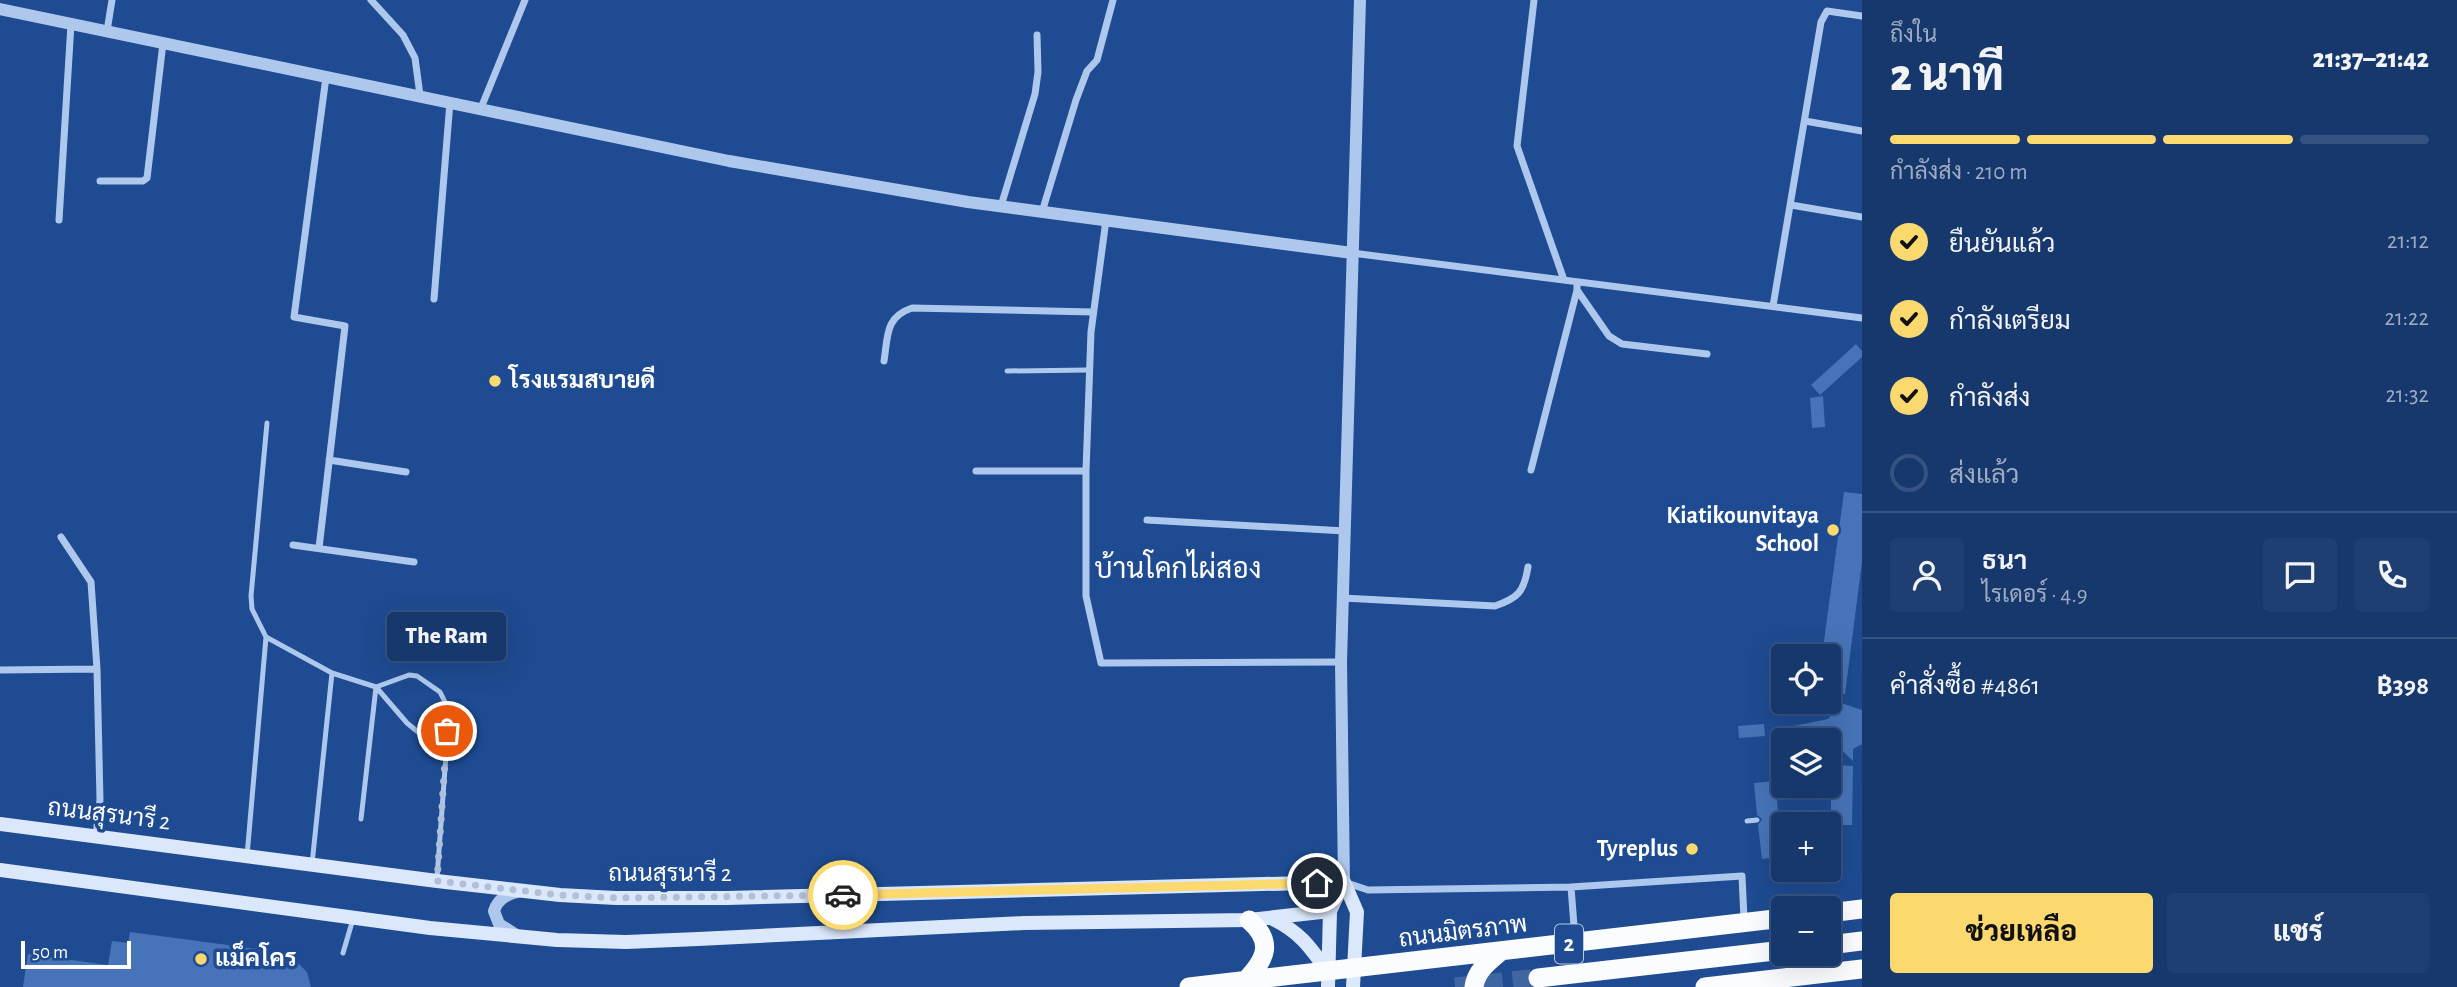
<!DOCTYPE html>
<html lang="th">
<head>
<meta charset="utf-8">
<style>
  body { margin:0; font-family:"Alegreya Sans",Sarabun,sans-serif; background:#1f3f72; color:#f1f3f6; height:100vh; display:flex; flex-direction:column; font-size:26px; white-space:nowrap }
  * { box-sizing:border-box; margin:0 }
  p { font-size:23px; color:#9eacc2 }
  .icon { flex:none; width:38px; height:38px; fill:none; stroke:currentColor; stroke-width:2; stroke-linecap:round; stroke-linejoin:round }
  .map { position:relative; flex:1; overflow:hidden }
  .panel { display:flex; flex-direction:column; background:#16386d; width:595px }
  .panel>* { flex:none }
  .fabs { position:absolute; left:1771px; top:644px; display:grid; gap:14px }
  .fabs a { display:grid; place-items:center; width:70px; height:70px; border-radius:7px; background:#16386d; box-shadow:0 7px 28px #0002,0 0 0 2px #355280; font-size:35px }
  .scale { position:absolute; left:21px; bottom:18px; width:110px; box-sizing:border-box; padding-left:7px; border:4px solid #fff; border-top:0; font-size:19px; line-height:24px; white-space:nowrap; color:#fff; -webkit-text-stroke:5px #1e4b91; paint-order:stroke }
  .pin { position:absolute; display:grid; place-items:center; width:60px; height:60px; color:#fff; margin:-30px; border:4px solid #fff; border-radius:50%; box-shadow:0 2px 7px #0007 }
  .courier { position:absolute; display:grid; place-items:center; width:70px; height:70px; margin:-35px; border:5px solid #fcd96e; border-radius:50%; background:#fff; color:#222; box-shadow:0 2px 9px #0007 }
  .bubble { position:absolute; height:49px; border-radius:7px; background:#16386d; box-shadow:0 7px 28px #0002,0 0 0 2px #355280; font-size:23px; font-weight:800; line-height:49px; text-align:center }
  .head em { font-style:normal; font-weight:800 }
  .head div { display:flex; flex-direction:column-reverse }
  .head { display:flex; align-items:center; justify-content:space-between; height:119px; padding:0 28px }
  h1 { font-size:46px; font-weight:800; line-height:52px }
  .bar { display:grid; grid-template-columns:repeat(4,1fr); gap:10px 7px; align-content:center; height:84px; padding:0 28px }
  .bar i { height:9px; border-radius:5px; background:#355280 }
  .bar .selected { background:#fcd96e }
  .bar p { grid-column:span 4 }
  .line { display:flex; align-items:center; gap:18px; padding:0 28px; border-top:2px solid #355280 }
  .line div { flex:1 }
  .round { display:grid; place-items:center; flex:none; width:74px; height:74px; border-radius:7px; background:#1f3f72 }
  ol { padding:0 28px; list-style:none }
  li { display:flex; align-items:center; gap:21px; height:77px }
  li p { margin-inline-start:auto }
  li .icon { padding:7px; border-radius:50%; background:#fcd96e; color:#111; stroke-width:4 }
  li:last-child { color:#9eacc2 }
  li i { width:38px; height:38px; border:4px solid #355280; border-radius:50% }
  .primary-button { display:flex; gap:14px; margin-top:auto; padding:14px 28px }
  .primary-button a { flex:1; height:80px; border-radius:7px; background:#fcd96e; color:#111; font-size:28px; font-weight:800; line-height:80px; text-align:center }
  .primary-button a+a { background:#1f3f72; color:#f1f3f6 }
  main { display:flex; flex:1; min-height:0 }
  .map>svg:first-child { display:block }
  .building { fill:#4774b8 }
  .lines { fill:none; stroke-linecap:round; stroke-linejoin:round }
  .trunk-tunnel { stroke:#4066a2; stroke-width:19; stroke-dasharray:19 10; stroke-linecap:butt }
  .service { stroke:#aec8ed; stroke-width:5 }
  .minor { stroke:#aec8ed; stroke-width:7 }
  .tertiary { stroke:#aec8ed; stroke-width:12 }
  .secondary { stroke:#dbe7fa; stroke-width:14 }
  .trunk { stroke:#fafcff; stroke-width:19 }
  .done { stroke:#b0c0d8; stroke-width:7; stroke-dasharray:0 12.6 }
  .route { stroke:#fcd96e; stroke-width:9 }
  .poi-dot { fill:#fcd96e; stroke:#1e4b91; stroke-width:2.5 }
  .labels { text-anchor:middle; dominant-baseline:central; stroke-width:7; stroke-linejoin:round; paint-order:stroke }
  .shield { fill:#1e4b91; stroke:#bcc9de; stroke-width:2 }
  .shield-label { font-size:23px; font-weight:bold; fill:#fff }
  .poi-label { font-size:24px; font-weight:bold; fill:#fff; stroke:#1e4b91; text-anchor:start }
  .street-label { font-size:24px; fill:#fff; stroke:#1e4b91 }
  .quarter-label { font-size:28px; fill:#fff; stroke:#1e4b91 }
</style>
</head>
<body>
<main>
<div class="map">
<svg width="1862" height="987" viewBox="0 0 1862 987">
  <rect width="100%" height="100%" fill="#1e4b91"/>
  <path class="building" d="M1856 344 1862 351V357L1820 395 1811 385Z
    M1823 396 1825 427 1812 428 1810 398Z
    M1844 492 1862 494V562L1845 694 1829 692V656H1822Z
    M1841 703 1862 710V744L1853 749V761L1831 740H1781L1779 729 1828 719Z
    M1764 724 1765 736 1739 738 1738 726Z
    M1831 765 1853 766 1852 825H1831Z
    M1775 781 1778 811 1774 817 1779 821 1783 856 1762 859 1758 825 1762 819 1757 815 1754 783Z
    M130 932 288 953 307 972 311 987H23L28 954 108 965 112 941 128 943Z"/>
  <g class="lines">
    <path class="trunk-tunnel" d="M1455 987 1538 978"/>
    <path class="service" d="M1007 371 1088 370
      M266 637 332 673 376 687 407 723 446 755 437 878
      M1779 816 1794 815
      M361 819 376 687 409 675 417 676 440 692 447 706 446 755
      M1747 821 1757 820
      M247 856 266 637 252 609 251 596 267 423
      M312 864 332 673
      M343 953 353 919"/>
    <path class="minor" d="M371 0 403 35 415 58 420 95
      M1534 0 1517 146 1564 280
      M107 31 112 0
      M481 108 525 0
      M1805 121 1862 131
      M100 181H143L147 178 163 43
      M1791 205 1862 217
      M1001 206 1035 94 1038 72 1037 35
      M1042 212 1076 100 1087 71 1097 60 1113 0
      M59 220 71 24
      M1106 220 1091 332 1086 471V596L1101 663 1341 662
      M1352 253 1862 318
      M1577 290 1609 336 1622 344 1707 354
      M434 299 450 102
      M1773 306 1821 22 1827 11 1862 16
      M884 361C888 336 885 317 912 308L1092 312
      M329 460 406 472
      M1531 470 1577 290V282
      M976 471H1086
      M1147 520 1345 531
      M61 537 91 582 97 669 100 800 96 836
      M293 545 414 562
      M319 548 345 326 294 317 326 77
      M1343 598 1495 606C1518 598 1524 592 1528 567
      M0 670 97 669
      M1344 882 1368 890 1571 887 1742 876 1744 919
      M1571 887 1575 939"/>
    <path class="tertiary" d="M0 9 729 161 968 202 1352 253
      M1344 882 1341 662 1360 0
      M518 936 499 924 494 911C498 898 508 894 521 891"/>
    <path class="secondary" d="M0 824 437 881 560 895 616 898H727L1344 882
      M0 870 430 928 557 940 626 942 698 939 1024 923 1249 920 1330 911
      M1344 882 1357 912 1353 987
      M1273 919C1301 933 1310 947 1328 972
      M1328 987 1330 911 1344 882"/>
    <path class="trunk" d="M1829 913 1862 909
      M1829 945 1862 941
      M1538 978 1783 950
      M1246 980C1266 959 1274 942 1249 920
      M1189 987 1783 918
      M1474 987C1476 971 1488 962 1500 952
      M1705 987 1862 969"/>
  </g>
  <g class="lines">
    <path class="done" d="M447 731 437 881 560 895 616 898 843 895"/>
    <path class="route" d="M843 895 1317 883"/>
  </g>
  <g class="poi-dot">
    <circle cx="495" cy="381" r="7"/>
    <circle cx="1833" cy="530" r="7"/>
    <circle cx="1692" cy="849" r="7"/>
    <circle cx="201" cy="959" r="7"/>
  </g>
  <g class="labels">
    <rect class="shield" x="1555" y="924.5" width="28" height="39" rx="5"/>
    <g class="shield-label">
      <text x="1569" y="944">2</text>
    </g>
    <g class="poi-label">
      <text x="509" y="381">โรงแรมสบายดี</text>
      <text x="1819" y="516" text-anchor="end">Kiatikounvitaya<tspan x="1819" dy="28">School</tspan></text>
      <text x="1678" y="849" text-anchor="end">Tyreplus</text>
      <text x="215" y="959">แม็คโคร</text>
    </g>
    <g class="street-label">
      <text transform="translate(109 815) rotate(7)">ถนนสุรนารี 2</text>
      <text x="670" y="874">ถนนสุรนารี 2</text>
      <text transform="translate(1463 932) rotate(-7)">ถนนมิตรภาพ</text>
    </g>
    <g class="quarter-label">
      <text x="1178" y="570">บ้านโคกไผ่สอง</text>
    </g>
  </g>
</svg>
<div class="fabs">
<a><svg class="icon" aria-label="locate" viewBox="0 0 24 24"><circle cx="12" cy="12" r="6"/><path d="M12 2v4M12 18v4M2 12h4M18 12h4"/></svg></a>
<a><svg class="icon" aria-label="layers" viewBox="0 0 24 24"><path d="M12 4l9 5-9 5-9-5zM3 14l9 5 9-5"/></svg></a>
<a>+</a>
<a>−</a>
</div>
<div class="scale">50 m</div>
<div class="pin" style="left:447px;top:731px;background:#ea580c"><svg class="icon" aria-label="bag" viewBox="0 0 24 24"><path d="M5 8h14l-1 12H6zM9 8a3 3 0 0 1 6 0"/></svg></div>
<div class="pin" style="left:1317px;top:883px;background:#1f2937"><svg class="icon" aria-label="home" viewBox="0 0 24 24"><path d="M3 11l9-7 9 7M6 9v11h12V9"/></svg></div>
<div class="courier" style="left:843px;top:895px"><svg class="icon" aria-label="car" viewBox="0 0 24 24"><path d="M5 17H2v-5l4-1 3-4h7l3 4 3 1v5h-3M9 17h6M6 11h13"/><circle cx="7" cy="17" r="2"/><circle cx="17" cy="17" r="2"/></svg></div>
<div class="bubble" style="left:387px;top:612px;width:119px">The Ram</div>
</div>
<section class="panel">
<div class="head"><div><h1>2 นาที</h1><p>ถึงใน</p></div><em>21:37–21:42</em></div>
<div class="bar"><i class="selected"></i><i class="selected"></i><i class="selected"></i><i></i><p>กำลังส่ง · 210 m</p></div>
<ol>
<li><svg class="icon" aria-label="check" viewBox="0 0 24 24"><path d="M5 12l5 5 9-10"/></svg>ยืนยันแล้ว<p>21:12</p></li>
<li><svg class="icon" aria-label="check" viewBox="0 0 24 24"><path d="M5 12l5 5 9-10"/></svg>กำลังเตรียม<p>21:22</p></li>
<li><svg class="icon" aria-label="check" viewBox="0 0 24 24"><path d="M5 12l5 5 9-10"/></svg>กำลังส่ง<p>21:32</p></li>
<li><i></i>ส่งแล้ว</li>
</ol>
<div class="line" style="height:126px"><a class="round"><svg class="icon" aria-label="person" viewBox="0 0 24 24"><circle cx="12" cy="8" r="4"/><path d="M4 21q1-7 8-7t8 7"/></svg></a><div><b>ธนา</b><p>ไรเดอร์ · 4.9</p></div><a class="round"><svg class="icon" aria-label="chat" viewBox="0 0 24 24"><path d="M4 5h16v11H9l-5 4z"/></svg></a><a class="round"><svg class="icon" aria-label="phone" viewBox="0 0 24 24"><path d="M5 4h4l2 5-3 2q2 4 5 5l2-3 5 2v4C11 20 4 13 5 4z"/></svg></a></div>
<div class="line" style="height:91px"><div>คำสั่งซื้อ #4861</div><b>฿398</b></div>
<div class="primary-button"><a>ช่วยเหลือ</a><a>แชร์</a></div>
</section>
</main>
</body>
</html>
